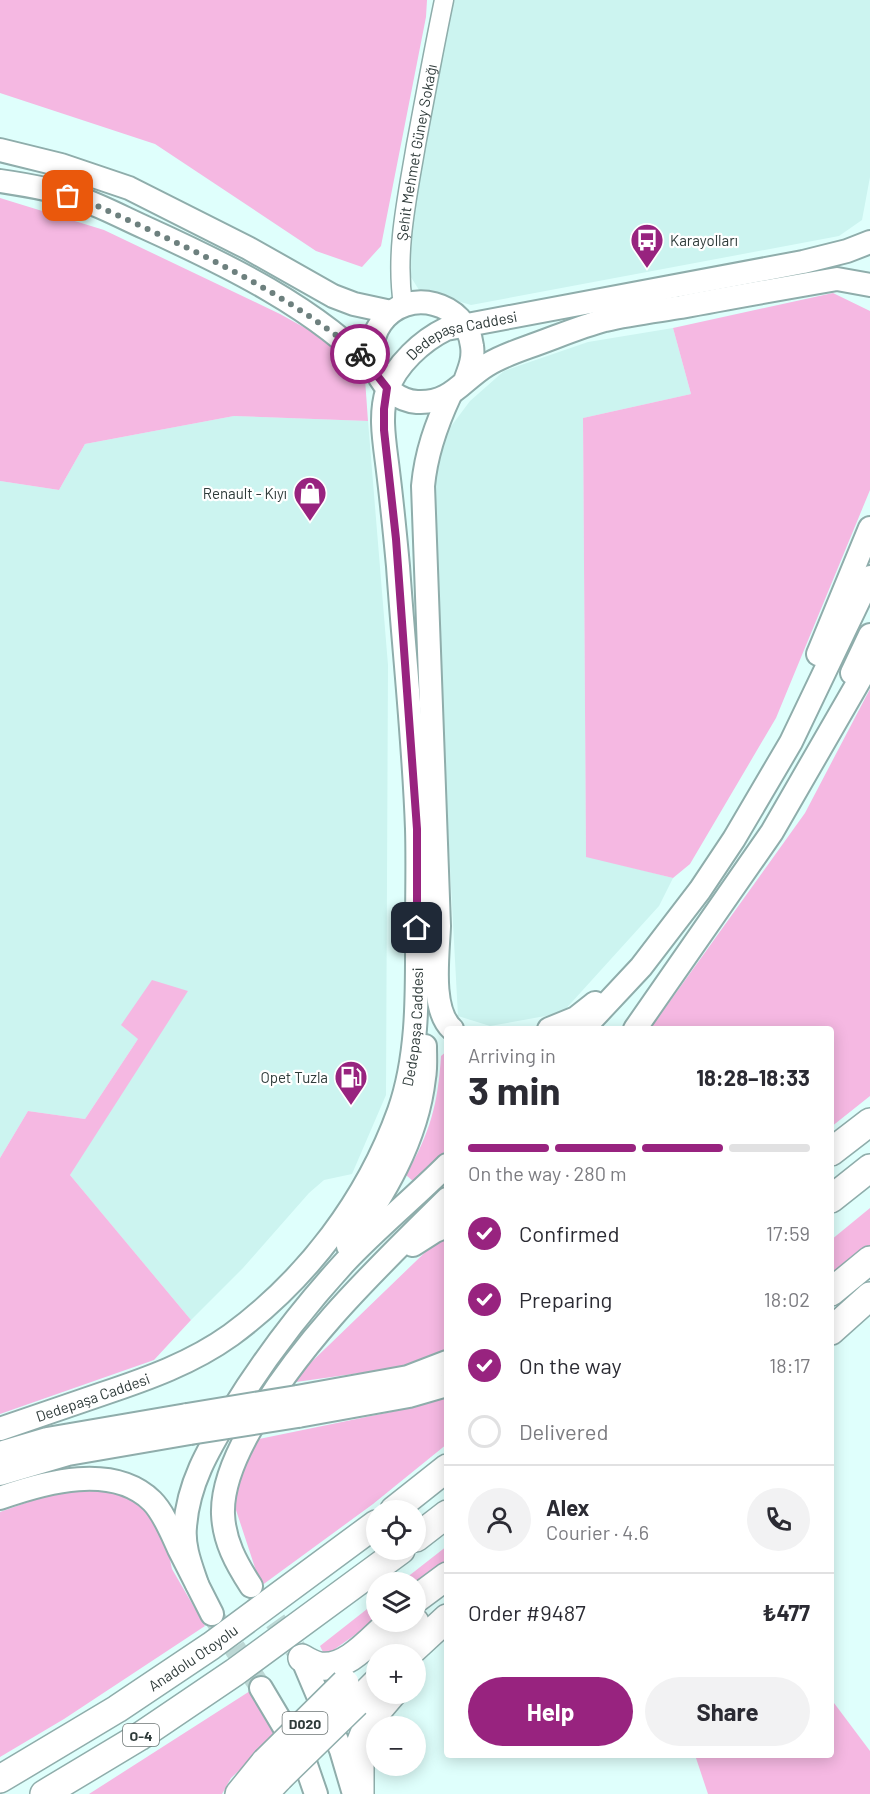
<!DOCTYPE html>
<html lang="en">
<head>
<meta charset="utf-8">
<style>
  body { margin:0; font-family:Barlow,sans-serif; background:#f2f2f3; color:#2b2b33; height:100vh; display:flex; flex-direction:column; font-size:22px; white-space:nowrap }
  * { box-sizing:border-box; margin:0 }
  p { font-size:20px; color:#7c7c81 }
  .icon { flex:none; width:33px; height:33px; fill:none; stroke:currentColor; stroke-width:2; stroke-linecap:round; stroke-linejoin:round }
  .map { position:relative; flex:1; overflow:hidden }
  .side { position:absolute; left:444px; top:1026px; width:390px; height:732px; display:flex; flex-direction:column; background:#fff; border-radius:6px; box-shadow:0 3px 15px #0003 }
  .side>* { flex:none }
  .controls { position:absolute; left:366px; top:1500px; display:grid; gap:12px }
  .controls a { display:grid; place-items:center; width:60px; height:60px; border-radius:50%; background:#fff; box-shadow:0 3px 15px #0003; font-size:30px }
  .pin { position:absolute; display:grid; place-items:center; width:51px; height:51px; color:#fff; margin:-26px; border-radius:12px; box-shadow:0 3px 9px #0006 }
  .courier { position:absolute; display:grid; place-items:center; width:60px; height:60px; margin:-30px; border:4px solid #98237f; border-radius:50%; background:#fff; color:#222; box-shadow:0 2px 8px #0007 }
  .overview em { font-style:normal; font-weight:700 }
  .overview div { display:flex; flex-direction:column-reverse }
  .overview { display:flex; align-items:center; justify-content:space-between; height:102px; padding:0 24px }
  h1 { font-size:39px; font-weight:700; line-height:45px }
  .bar { display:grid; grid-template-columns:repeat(4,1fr); gap:9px 6px; align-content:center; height:72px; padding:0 24px }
  .bar i { height:8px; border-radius:4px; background:#e1e1e2 }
  .bar .active { background:#98237f }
  .bar p { grid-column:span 4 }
  .line { display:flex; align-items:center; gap:15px; padding:0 24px; border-top:2px solid #e1e1e2 }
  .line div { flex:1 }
  .round { display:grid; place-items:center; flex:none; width:63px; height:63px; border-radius:32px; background:#f2f2f3 }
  ol { padding:0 24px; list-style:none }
  li { display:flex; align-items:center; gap:18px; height:66px }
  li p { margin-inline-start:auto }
  li .icon { padding:6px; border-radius:50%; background:#98237f; color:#fff; stroke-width:4 }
  li:last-child { color:#7c7c81 }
  li i { width:33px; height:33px; border:3px solid #e1e1e2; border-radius:50% }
  .primary-button { display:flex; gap:12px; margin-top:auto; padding:12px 24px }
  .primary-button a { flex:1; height:69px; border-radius:36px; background:#98237f; color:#fff; font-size:24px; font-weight:700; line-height:69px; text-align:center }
  .primary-button a+a { background:#f2f2f3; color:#2b2b33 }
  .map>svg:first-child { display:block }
  .built { fill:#ccf4f0 }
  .green { fill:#f5b8e2 }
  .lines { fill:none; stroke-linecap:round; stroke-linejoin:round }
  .major-tunnel { stroke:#bcd8d5; stroke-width:22; stroke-dasharray:22 11; stroke-linecap:butt }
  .minor-casing { stroke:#8fadab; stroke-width:21 }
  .major-casing { stroke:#8fadab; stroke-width:26 }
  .highway-casing { stroke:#8fadab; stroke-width:30 }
  .minor { stroke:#fff; stroke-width:18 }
  .major { stroke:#fff; stroke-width:22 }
  .highway { stroke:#fff; stroke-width:27 }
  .major-bridge-casing { stroke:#8fadab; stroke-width:26; stroke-linecap:butt }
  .highway-bridge-casing { stroke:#8fadab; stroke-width:30; stroke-linecap:butt }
  .major-bridge { stroke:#fff; stroke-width:22 }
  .highway-bridge { stroke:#fff; stroke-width:27 }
  .done { stroke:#6d807e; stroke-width:6; stroke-dasharray:0 10.8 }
  .route { stroke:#98237f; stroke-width:8 }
  .labels { text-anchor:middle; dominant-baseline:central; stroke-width:4.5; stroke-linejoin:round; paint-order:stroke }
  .shield { fill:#fff; stroke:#6d7675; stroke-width:1.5 }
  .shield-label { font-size:14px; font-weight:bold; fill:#2f3b3a }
  .street-label { font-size:15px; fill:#2f3b3a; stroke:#fff }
  .poi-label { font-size:15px; fill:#2f3b3a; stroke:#fff; text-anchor:end }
</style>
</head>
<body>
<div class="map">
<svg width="870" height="1794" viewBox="0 0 870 1794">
  <rect width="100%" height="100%" fill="#dffffc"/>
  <path class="built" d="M450 0H870V177L862 220 839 236 471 305 419 290 406 269 412 201Z
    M673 328 691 394 583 418 586 856 673 878 659 906 562 1013 490 1026 458 1016 439 662 434 476 446 433 470 401 504 371 588 342Z
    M234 416 368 421 388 665 386 1095 352 1174 324 1180 309 1193 243 1268 191 1320 70 1175 138 1039 85 1119 28 1111 0 1158V481L59 490 85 444Z"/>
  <path class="green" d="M0 0H427L426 17 381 246 362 267 316 251 155 144 0 93Z
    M0 198 104 230 280 314 332 343 365 379 368 421 234 416 85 444 59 490 0 481Z
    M833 293 870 311V490L776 718 690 864 673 878 586 857 583 418 691 394 673 328Z
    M870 689V1096L831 1127V1029H650L805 813Z
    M152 980 188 991 70 1175 191 1320 154 1360 0 1414V1158L28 1111 85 1119 138 1039 121 1025Z
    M447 1051V1149L414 1182 406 1175C430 1133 438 1104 441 1056Z
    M870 1208V1246L831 1278V1240Z
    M447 1234V1350L410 1366 296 1382 300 1373 443 1235Z
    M447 1397V1444L373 1504 261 1586 235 1507 240 1472 259 1439 415 1407Z
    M89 1483 144 1502 167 1546 172 1569 205 1626 64 1719 0 1757V1512L48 1495Z
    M447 1546V1570L416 1592V1582H401Z
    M376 1602V1620L325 1656 320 1646Z
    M250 1691 276 1736 231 1778 222 1794H89Z
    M831 1699 870 1751V1794H708L695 1755H831Z"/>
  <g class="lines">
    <path class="major-tunnel" d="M256 1594 302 1658
      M216 1620 261 1688"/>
    <defs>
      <g id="minor">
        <path id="s1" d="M403 305C395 251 407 199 416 145 425 97 434 48 444 0"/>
      </g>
      <g id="major">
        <path d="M0 150 61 165 129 188 248 248 333 296 354 304 391 312"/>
        <path d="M0 181C28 185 57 190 84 200 105 208 126 219 146 228 223 263 319 309 376 372"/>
        <path d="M465 381C469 370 474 359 472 346 467 302 407 286 381 323 360 353 380 399 417 402 451 404 462 380 487 365 500 357 514 352 528 347 554 338 579 327 605 320 630 314 656 311 681 307 733 297 785 288 837 279L870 285"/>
        <path d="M450 395C436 425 426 453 423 486L439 926C438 954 430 1009 452 1029"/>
        <path d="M818 654 870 528"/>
        <path d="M852 673 870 635"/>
        <path d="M549 1029 576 1018 595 1003"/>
        <path d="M583 1029 641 967 700 890 734 839 791 742 870 577"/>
        <path d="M635 1029 772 832 870 662"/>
        <path d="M413 1245 435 1231 447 1226"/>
        <path d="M348 1246C383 1196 417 1141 424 1078 426 1068 425 1057 425 1046"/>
        <path d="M297 1397 408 1377 447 1362"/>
        <path d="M298 1416 409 1396 447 1385"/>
        <path id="s2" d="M0 1429C34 1417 68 1406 102 1394 147 1379 192 1363 231 1335 307 1279 367 1200 399 1111 419 1054 417 990 417 930 417 896 418 862 417 829 414 741 404 653 398 566 395 534 392 503 388 471 385 445 379 416 387 391 395 365 423 340 446 329L803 262 847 251 870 242"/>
        <path d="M0 1453 47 1439 187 1415"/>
        <path d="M0 1474 68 1454 190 1433"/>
        <path d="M0 1498C45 1482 113 1463 152 1501 164 1513 172 1534 179 1549 190 1571 201 1592 212 1614"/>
        <path d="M197 1584C191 1566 183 1547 185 1527 188 1484 208 1450 230 1414 263 1360 301 1310 345 1262 377 1228 414 1198 447 1165"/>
        <path d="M251 1586C236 1563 224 1541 223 1514 222 1486 235 1457 249 1432 299 1342 374 1271 447 1199"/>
        <path d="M302 1658 341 1750 354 1794"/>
        <path d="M261 1688 305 1762 316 1794"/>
      </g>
      <g id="highway">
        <path d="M831 1152 870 1122"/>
        <path d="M831 1199 870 1168"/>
        <path d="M831 1292 870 1260"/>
        <path d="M831 1331 870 1296"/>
        <path d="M394 1510 447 1468"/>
        <path d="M416 1538 447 1514"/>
        <path d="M416 1599 447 1576"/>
        <path d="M382 1650 415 1622"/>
        <path d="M408 1654 447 1618"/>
        <path d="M302 1658C307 1661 314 1665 320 1666 347 1670 372 1638 391 1622"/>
        <path d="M356 1703 376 1683"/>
        <path id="s3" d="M0 1779 117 1709 211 1646 376 1524"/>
        <path d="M44 1794 139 1737 235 1672 401 1550"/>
        <path d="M239 1794 265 1762"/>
        <path d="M264 1794 280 1777"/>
        <path d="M360 1794V1744L369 1721 392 1694"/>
      </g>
    </defs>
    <use href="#minor" class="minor-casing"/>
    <use href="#major" class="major-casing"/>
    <use href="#highway" class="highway-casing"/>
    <use href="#minor" class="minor"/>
    <use href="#major" class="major"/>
    <use href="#highway" class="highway"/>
    <defs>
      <path id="major-bridge" d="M187 1415 297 1397
        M190 1433 298 1416"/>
      <path id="highway-bridge" d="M265 1762 345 1683
        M280 1777 356 1703"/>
    </defs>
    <use href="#major-bridge" class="major-bridge-casing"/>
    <use href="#highway-bridge" class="highway-bridge-casing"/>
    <use href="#major-bridge" class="major-bridge"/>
    <use href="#highway-bridge" class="highway-bridge"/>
  </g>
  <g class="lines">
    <path class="done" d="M68 196 84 200C180 244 278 286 360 354"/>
    <path class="route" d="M360 354 387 388 384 409V430L396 539 417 829V928"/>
  </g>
  <defs>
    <symbol id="bus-pin" viewBox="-11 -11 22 30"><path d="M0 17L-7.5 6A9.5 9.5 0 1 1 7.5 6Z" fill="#98237f" stroke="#fff"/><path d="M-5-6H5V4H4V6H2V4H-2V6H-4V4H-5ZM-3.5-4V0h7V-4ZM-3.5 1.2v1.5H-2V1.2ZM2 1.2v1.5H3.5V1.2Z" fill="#fff"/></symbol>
    <symbol id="shop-pin" viewBox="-11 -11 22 30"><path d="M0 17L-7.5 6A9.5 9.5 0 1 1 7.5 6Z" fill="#98237f" stroke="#fff"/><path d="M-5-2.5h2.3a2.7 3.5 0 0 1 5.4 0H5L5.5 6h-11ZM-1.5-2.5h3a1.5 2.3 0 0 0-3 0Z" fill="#fff"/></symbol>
    <symbol id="fuel-pin" viewBox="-11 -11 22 30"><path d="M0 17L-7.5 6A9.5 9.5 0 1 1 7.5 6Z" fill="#98237f" stroke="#fff"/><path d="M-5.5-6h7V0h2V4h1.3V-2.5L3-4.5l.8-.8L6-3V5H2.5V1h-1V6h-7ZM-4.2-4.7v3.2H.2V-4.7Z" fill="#fff"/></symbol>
  </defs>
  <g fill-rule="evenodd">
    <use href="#bus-pin" x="628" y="221" width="38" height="52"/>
    <use href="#shop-pin" x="291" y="474" width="38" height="52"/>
    <use href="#fuel-pin" x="332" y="1058" width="38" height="52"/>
  </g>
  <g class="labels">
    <g class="shield">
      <rect x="282.5" y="1712" width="45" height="22" rx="4.5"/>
      <rect x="123" y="1724" width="36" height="22" rx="4.5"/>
    </g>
    <g class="shield-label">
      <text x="305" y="1723">D020</text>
      <text x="141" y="1735">O-4</text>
    </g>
    <g class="street-label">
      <text stroke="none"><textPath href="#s1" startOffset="154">Şehit Mehmet Güney Sokağı</textPath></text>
      <text stroke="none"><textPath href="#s2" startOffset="1358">Dedepaşa Caddesi</textPath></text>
      <text stroke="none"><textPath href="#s2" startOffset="620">Dedepaşa Caddesi</textPath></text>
      <text stroke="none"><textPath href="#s2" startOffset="98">Dedepaşa Caddesi</textPath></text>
      <text stroke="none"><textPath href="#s3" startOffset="228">Anadolu Otoyolu</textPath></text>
    </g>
    <g class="poi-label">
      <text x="670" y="240" text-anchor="start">Karayolları</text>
      <text x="287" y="493">Renault - Kıyı</text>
      <text x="328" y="1077">Opet Tuzla</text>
    </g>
  </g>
</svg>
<div class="controls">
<a><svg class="icon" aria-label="locate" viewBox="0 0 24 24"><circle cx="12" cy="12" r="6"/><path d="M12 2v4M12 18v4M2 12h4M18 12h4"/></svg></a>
<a><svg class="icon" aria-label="layers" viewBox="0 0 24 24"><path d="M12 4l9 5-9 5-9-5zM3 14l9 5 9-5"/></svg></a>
<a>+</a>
<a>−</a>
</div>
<div class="pin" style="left:68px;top:196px;background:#ea580c"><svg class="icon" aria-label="bag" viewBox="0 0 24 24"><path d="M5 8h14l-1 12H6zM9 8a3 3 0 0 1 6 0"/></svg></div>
<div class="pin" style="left:417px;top:928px;background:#1f2937"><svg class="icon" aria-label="home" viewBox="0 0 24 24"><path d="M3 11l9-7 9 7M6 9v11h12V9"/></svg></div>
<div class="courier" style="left:360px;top:354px"><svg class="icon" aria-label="bike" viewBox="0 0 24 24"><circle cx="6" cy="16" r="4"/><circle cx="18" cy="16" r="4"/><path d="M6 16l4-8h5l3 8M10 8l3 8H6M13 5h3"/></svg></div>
<section class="side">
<div class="overview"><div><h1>3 min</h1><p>Arriving in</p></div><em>18:28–18:33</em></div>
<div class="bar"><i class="active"></i><i class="active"></i><i class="active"></i><i></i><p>On the way · 280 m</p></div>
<ol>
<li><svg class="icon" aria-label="check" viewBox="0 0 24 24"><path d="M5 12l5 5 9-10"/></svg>Confirmed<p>17:59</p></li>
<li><svg class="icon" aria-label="check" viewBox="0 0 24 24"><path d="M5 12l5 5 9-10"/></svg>Preparing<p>18:02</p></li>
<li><svg class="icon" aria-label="check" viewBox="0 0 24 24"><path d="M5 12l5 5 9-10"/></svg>On the way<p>18:17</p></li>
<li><i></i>Delivered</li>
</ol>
<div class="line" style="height:108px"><a class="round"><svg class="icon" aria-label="person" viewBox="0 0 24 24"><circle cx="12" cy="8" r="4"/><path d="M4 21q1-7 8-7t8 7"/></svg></a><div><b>Alex</b><p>Courier · 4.6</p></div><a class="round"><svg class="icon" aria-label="phone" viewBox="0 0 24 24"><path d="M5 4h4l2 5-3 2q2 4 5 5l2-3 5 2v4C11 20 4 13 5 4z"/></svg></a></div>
<div class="line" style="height:78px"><div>Order #9487</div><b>₺477</b></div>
<div class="primary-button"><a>Help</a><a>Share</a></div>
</section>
</div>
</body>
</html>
